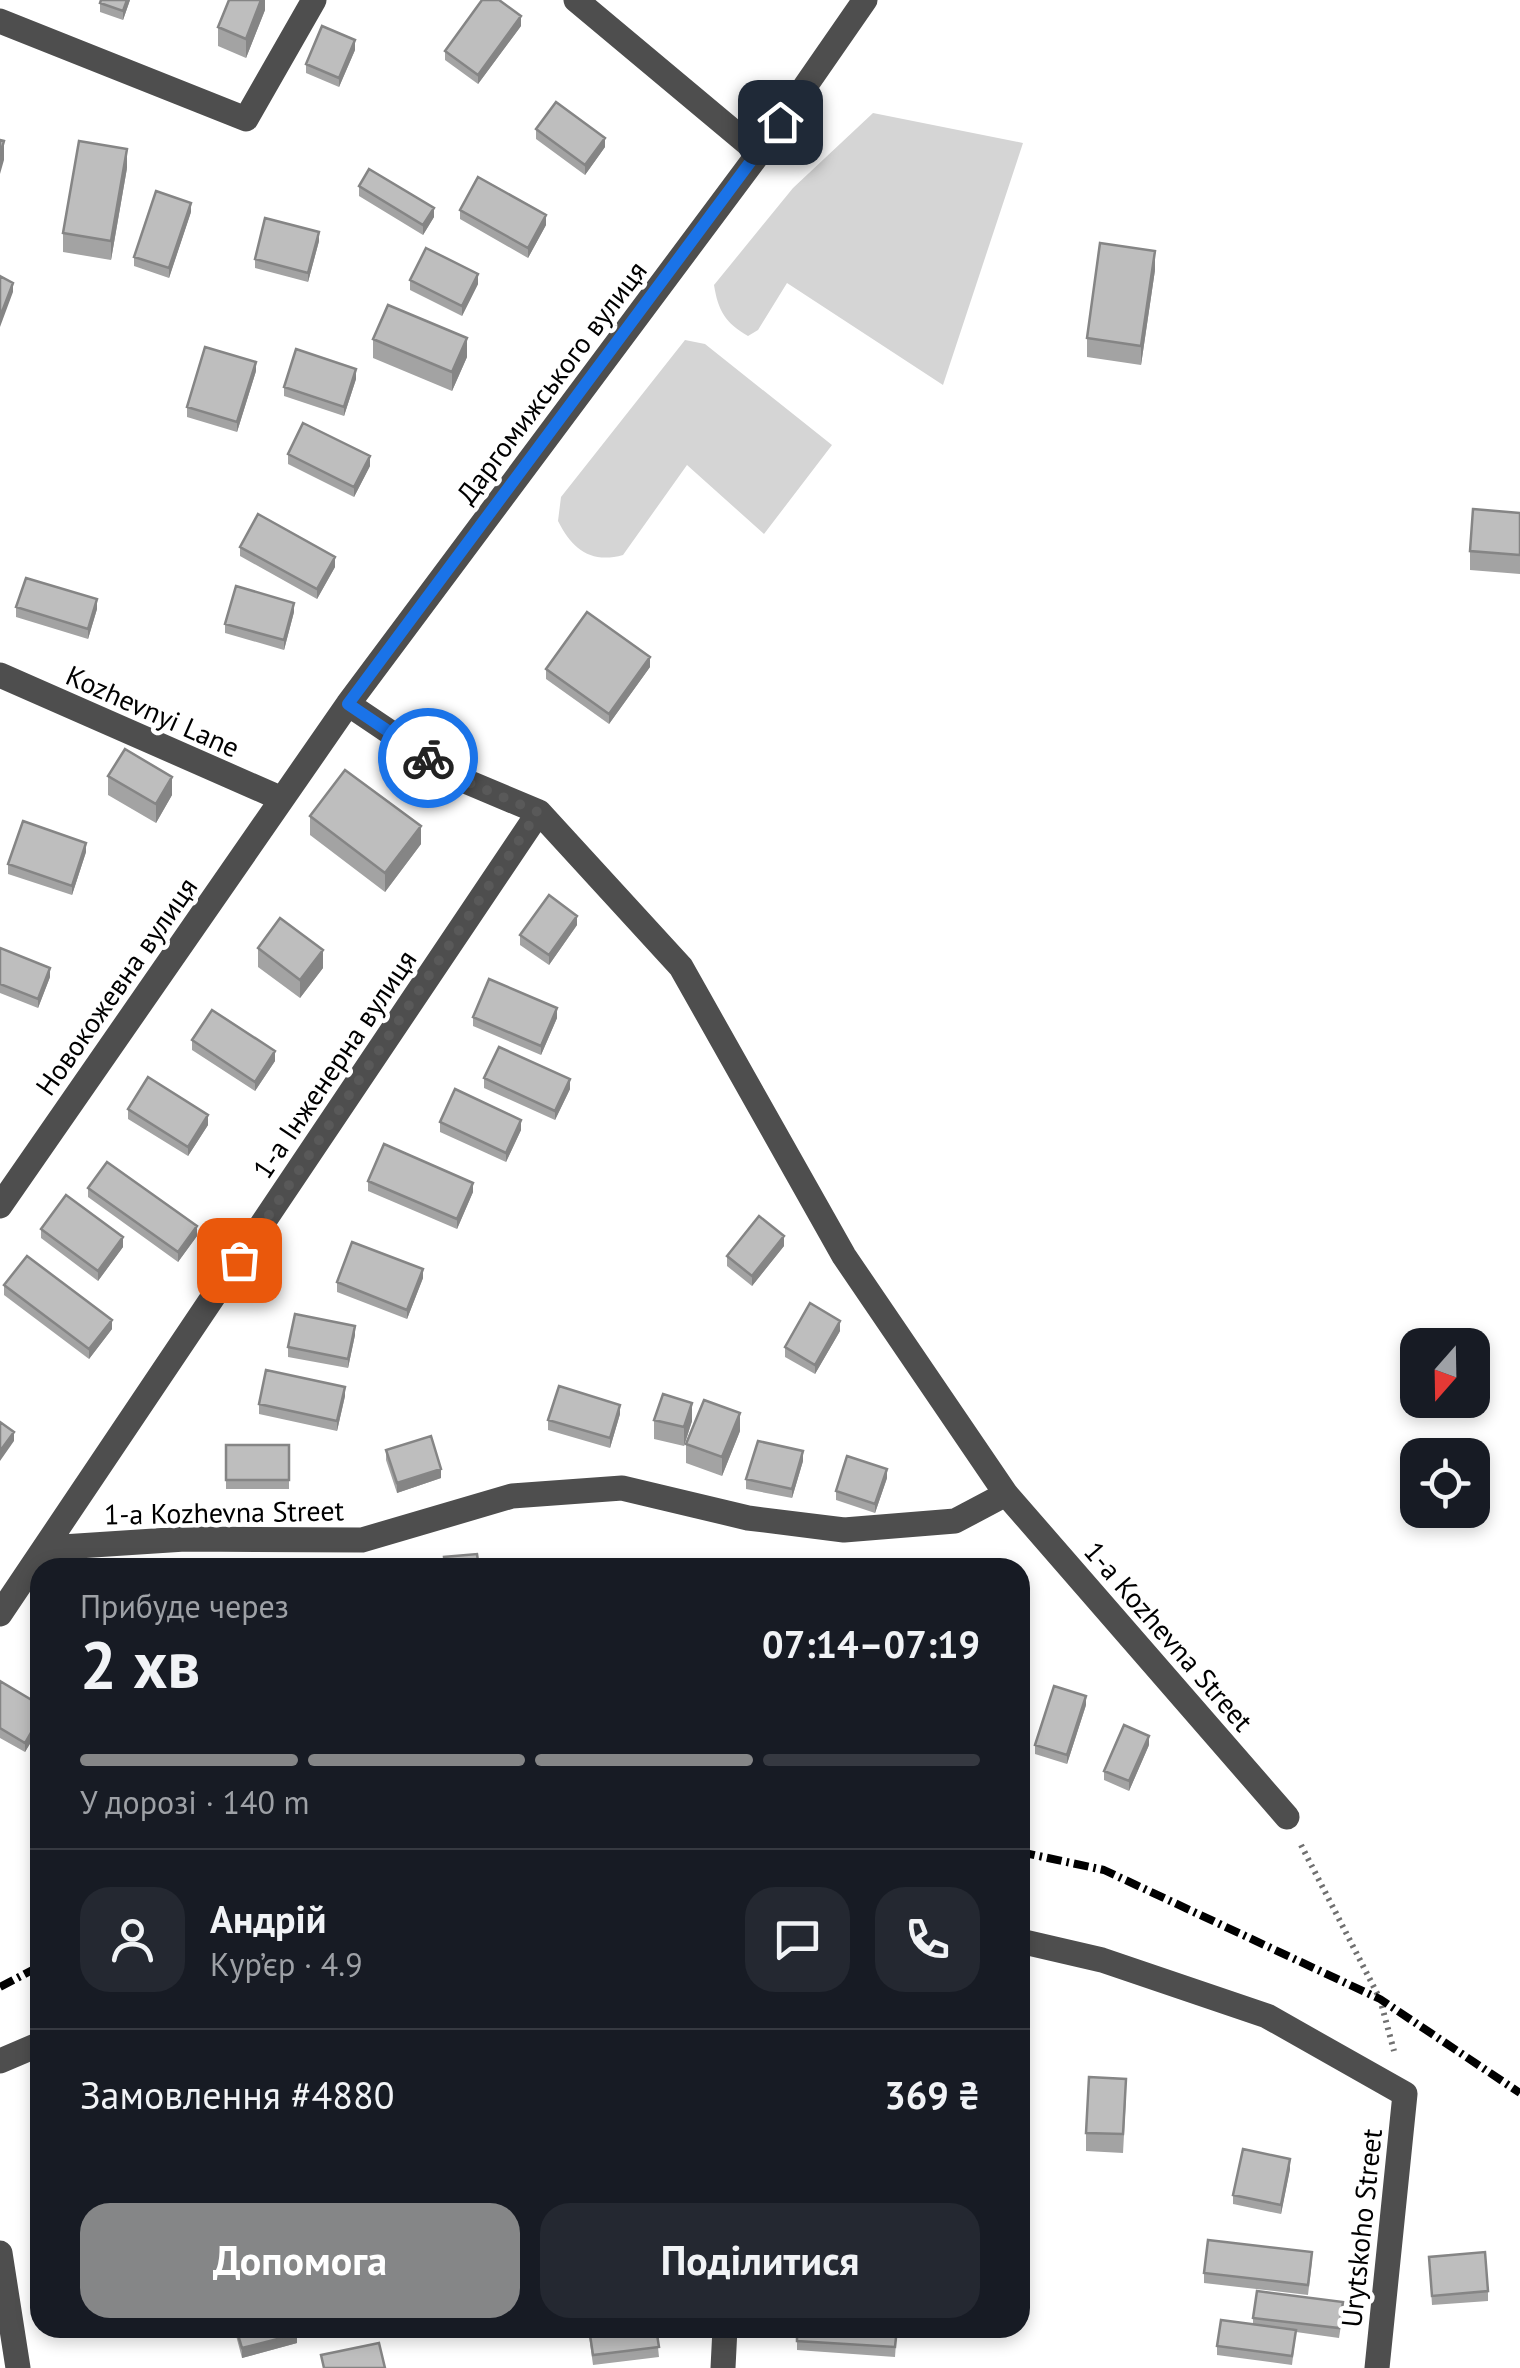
<!DOCTYPE html>
<html lang="uk">
<head>
<meta charset="utf-8">
<style>
  body { margin:0; font-family:"PT Sans",sans-serif; background:#242831; color:#f1f3f6; height:100vh; display:flex; flex-direction:column; font-size:38px; white-space:nowrap }
  * { box-sizing:border-box; margin:0 }
  p { font-size:32px; color:#9ea1a6 }
  .icon { flex:none; width:55px; height:55px; fill:none; stroke:currentColor; stroke-width:2; stroke-linecap:round; stroke-linejoin:round }
  .map { position:relative; flex:1; overflow:hidden }
  .side { position:absolute; left:30px; top:1558px; width:1000px; height:780px; display:flex; flex-direction:column; background:#171b24; border-radius:30px; box-shadow:0 5px 15px #0003 }
  .side>* { flex:none }
  .needle { width:65px; rotate:200deg }
  .controls { position:absolute; left:1400px; top:1328px; display:grid; gap:20px }
  .controls a { display:grid; place-items:center; width:90px; height:90px; border-radius:20px; background:#171b24; box-shadow:0 5px 15px #0003; font-size:50px }
  .pin { position:absolute; display:grid; place-items:center; width:85px; height:85px; color:#fff; margin:-42px; border-radius:20px; box-shadow:0 5px 15px #0006 }
  .courier { position:absolute; display:grid; place-items:center; width:100px; height:100px; margin:-50px; border:8px solid #1a73e8; border-radius:50%; background:#fff; color:#222; box-shadow:0 2px 12px #0007 }
  .headline em { font-style:normal; font-weight:800 }
  .headline div { display:flex; flex-direction:column-reverse }
  .headline { display:flex; align-items:center; justify-content:space-between; height:170px; padding:0 50px }
  h1 { font-size:65px; font-weight:800; line-height:75px }
  .bar { display:grid; grid-template-columns:repeat(4,1fr); gap:15px 10px; align-content:center; height:120px; padding:0 50px }
  .bar i { height:12px; border-radius:8px; background:#363941 }
  .bar .on { background:#858687 }
  .bar p { grid-column:span 4 }
  .line { display:flex; align-items:center; gap:25px; padding:0 50px; border-top:2px solid #363941 }
  .line div { flex:1 }
  .round { display:grid; place-items:center; flex:none; width:105px; height:105px; border-radius:30px; background:#242831 }
  .primary-button { display:flex; gap:20px; margin-top:auto; padding:20px 50px }
  .primary-button a { flex:1; height:115px; border-radius:30px; background:#858687; color:#fff; font-size:40px; font-weight:800; line-height:115px; text-align:center }
  .primary-button a+a { background:#242831; color:#f1f3f6 }
  .map>svg:first-child { display:block }
  .grass { fill:#d5d5d5 }
  .lines { fill:none; stroke-linecap:round; stroke-linejoin:round }
  .path { stroke:#707070; stroke-width:6; stroke-dasharray:2.5 5; stroke-linecap:butt }
  .minor { stroke:#4e4e4e; stroke-width:25 }
  .rail { stroke:#000; stroke-width:8; stroke-dasharray:15 5 2.5 5; stroke-linecap:butt }
  .wall { fill:#a3a3a3 }
  .shaded-wall { fill:#858585 }
  .building { fill:#bebebe; stroke:#858585; stroke-width:2.5 }
  .done { stroke:#595959; stroke-width:10; stroke-dasharray:0 18 }
  .route { stroke:#1a73e8; stroke-width:12 }
  .labels { text-anchor:middle; dominant-baseline:central; stroke-width:9; stroke-linejoin:round; paint-order:stroke }
  .street-label { font-size:28px; fill:#000; stroke:#fff }
</style>
</head>
<body>
<div class="map">
<svg width="1520" height="2368" viewBox="0 0 1520 2368">
  <rect width="100%" height="100%" fill="#fff"/>
  <path class="grass" d="M873 113 1023 143 943 385 787 283 758 330 748 336C725 323 718 310 714 285L793 188Z
    M685 340 705 344 832 445 764 534 687 465 623 555C591 564 572 549 558 521L561 497Z"/>
  <g class="lines">
    <path class="path" d="M1301 1845 1380 1999 1394 2051"/>
    <path class="minor" d="M576 0 759 153
      M0 21 246 119 314 0
      M0 675 282 799
      M348 704 458 778 539 812 681 967 844 1256 1006 1494 1287 1817
      M0 1206 348 704 759 153 865 0
      M47 1548 185 1539 362 1540 512 1496 622 1488 748 1518 844 1530 955 1521 1006 1494
      M0 1614 539 812
      M1020 1941 1102 1960 1267 2016 1405 2094 1377 2368
      M0 2061 40 2044
      M0 2253 18 2368
      M723 2368 725 2328"/>
    <path class="rail" d="M1020 1852 1104 1870 1380 1999 1520 2093
      M0 1987 40 1966"/>
  </g>
  <path class="wall" d="M130 0 123 20 100 12V3Z
    M265 0V10L246 58 218 46V27Z
    M521 26 478 84 445 60V51Z
    M355 50 339 87 306 73V64Z
    M536 129 605 147 585 175 536 139Z
    M127 168 111 260 63 252V233Z
    M359 186 434 217 423 235 359 196Z
    M460 210 546 225 528 258 460 219Z
    M191 212 169 278 134 266V257Z
    M319 241 308 282 255 268V259Z
    M1155 270 1141 365 1087 357V338Z
    M410 280 478 284 462 316 410 290Z
    M373 339 467 357 452 391 373 358Z
    M256 371 237 432 187 417V407Z
    M356 379 344 416 284 396V387Z
    M288 454 370 466 354 497 288 464Z
    M1520 513V574L1470 570V551Z
    M240 547 335 567 317 599 240 556Z
    M16 607 97 609 88 639 16 617Z
    M294 612 284 650 225 633V624Z
    M650 667 609 724 546 679V669Z
    M108 776 172 795 156 823 108 795Z
    M310 816 421 844 385 892 310 835Z
    M86 852 72 895 8 874V864Z
    M577 925 549 965 520 945V935Z
    M0 948 50 977 38 1008 0 993Z
    M258 948 323 968 300 998 258 967Z
    M473 1017 557 1018 541 1055 473 1026Z
    M192 1040 275 1061 255 1091 192 1050Z
    M484 1078 570 1089 555 1120 484 1088Z
    M128 1109 208 1125 188 1156 128 1119Z
    M440 1122 521 1130 506 1162 440 1132Z
    M368 1181 473 1192 457 1229 368 1191Z
    M88 1188 197 1236 178 1262 88 1197Z
    M41 1229 123 1247 98 1281 41 1238Z
    M784 1246 752 1286 727 1266V1256Z
    M423 1278 407 1319 337 1292V1282Z
    M4 1285 112 1329 89 1359 4 1295Z
    M840 1331 815 1374 785 1357V1347Z
    M355 1335 348 1368 288 1357V1347Z
    M345 1396 337 1431 259 1414V1404Z
    M620 1414 610 1448 548 1430V1420Z
    M654 1420 692 1421 684 1446 654 1439Z
    M740 1431 722 1476 686 1463V1444Z
    M226 1445H289V1489H226Z
    M386 1450 441 1478 397 1493 386 1460Z
    M803 1461 792 1498 746 1489V1479Z
    M887 1478 875 1513 836 1500V1491Z
    M0 1681 40 1705V1727L25 1752 0 1738Z
    M1086 1705 1067 1764 1035 1754V1745Z
    M1149 1745 1129 1791 1104 1780V1771Z
    M1126 2098 1123 2153 1086 2151V2133Z
    M1290 2169 1281 2214 1233 2204V2195Z
    M1429 2257 1488 2291V2301L1432 2305Z
    M1312 2261 1308 2295 1204 2283V2273Z
    M1343 2312 1339 2338 1296 2332 1292 2365 1217 2355V2346L1253 2324V2318Z
    M234 2328H295L297 2343 242 2358Z
    M588 2328H656L659 2357 593 2365Z
    M797 2328H897L895 2357 797 2350Z"/>
  <path class="shaded-wall" d="M127 0H130L123 20V11Z
    M261 0H265V10L246 58V39Z
    M521 16V26L478 84V75Z
    M355 40V50L339 87V78Z
    M605 138V147L585 175V165Z
    M4 141V160L0 174V155Z
    M127 149V168L111 260V241Z
    M191 203V212L169 278V268Z
    M434 208V217L423 235V225Z
    M546 215V225L528 258V248Z
    M319 232V241L308 282V273Z
    M1155 251V270L1141 365V346Z
    M478 274V284L462 316V306Z
    M13 283V292L0 327V317Z
    M467 338V357L452 391V372Z
    M256 362V371L237 432V422Z
    M356 369V379L344 416V407Z
    M370 456V466L354 497V487Z
    M335 557V567L317 599V589Z
    M97 599V609L88 639V629Z
    M294 603V612L284 650V640Z
    M650 657V667L609 724V714Z
    M172 777V795L156 823V804Z
    M421 826V844L385 892V873Z
    M86 843V852L72 895V886Z
    M577 916V925L549 965V955Z
    M323 950V968L300 998V980Z
    M50 968V977L38 1008V999Z
    M557 1008V1018L541 1055V1046Z
    M275 1051V1061L255 1091V1082Z
    M570 1079V1089L555 1120V1111Z
    M208 1115V1125L188 1156V1147Z
    M521 1120V1130L506 1162V1153Z
    M473 1183V1192L457 1229V1219Z
    M197 1226V1236L178 1262V1252Z
    M784 1236V1246L752 1286V1276Z
    M123 1237V1247L98 1281V1271Z
    M423 1269V1278L407 1319V1310Z
    M112 1320V1329L89 1359V1349Z
    M840 1321V1331L815 1374V1365Z
    M355 1326V1335L348 1368V1359Z
    M345 1387V1396L337 1431V1421Z
    M692 1403V1421L684 1446V1427Z
    M620 1405V1414L610 1448V1438Z
    M740 1413V1431L722 1476V1457Z
    M14 1432V1441L0 1461V1451Z
    M803 1451V1461L792 1498V1489Z
    M441 1469V1478L397 1493V1483Z
    M887 1469V1478L875 1513V1504Z
    M1086 1696V1705L1067 1764V1755Z
    M40 1717V1727L25 1752V1743Z
    M1149 1736V1745L1129 1791V1781Z
    M1290 2159V2169L1281 2214V2205Z
    M69 2328H90L69 2334Z
    M297 2334V2343L242 2358V2348Z"/>
  <path class="building" d="M101 0H127L123 11 100 3Z
    M229 0H261L246 39 218 27Z
    M482 0H499L521 16 478 75 445 51Z
    M322 26 355 40 339 78 306 64Z
    M556 102 605 138 585 165 536 129Z
    M0 140 4 141 0 155Z
    M79 141 127 149 111 241 63 233Z
    M369 169 434 208 423 225 359 186Z
    M478 177 546 215 528 248 460 210Z
    M156 191 191 203 169 268 134 257Z
    M265 218 319 232 308 273 255 259Z
    M1100 243 1155 251 1141 346 1087 338Z
    M426 248 478 274 462 306 410 280Z
    M0 276 13 283 0 317Z
    M388 305 467 338 452 372 373 339Z
    M205 347 256 362 237 422 187 407Z
    M296 349 356 369 344 407 284 387Z
    M303 423 370 456 354 487 288 454Z
    M1473 509 1520 513V555L1470 551Z
    M258 514 335 557 317 589 240 547Z
    M26 578 97 599 88 629 16 607Z
    M236 586 294 603 284 640 225 624Z
    M587 612 650 657 609 714 546 669Z
    M125 749 172 777 156 804 108 776Z
    M345 770 421 826 385 873 310 816Z
    M23 821 86 843 72 886 8 864Z
    M549 895 577 916 549 955 520 935Z
    M280 918 323 950 300 980 258 948Z
    M0 948 50 968 38 999 0 984Z
    M489 979 557 1008 541 1046 473 1017Z
    M212 1010 275 1051 255 1082 192 1040Z
    M499 1047 570 1079 555 1111 484 1078Z
    M148 1077 208 1115 188 1147 128 1109Z
    M455 1089 521 1120 506 1153 440 1122Z
    M384 1144 473 1183 457 1219 368 1181Z
    M107 1162 197 1226 178 1252 88 1188Z
    M66 1195 123 1237 98 1271 41 1229Z
    M759 1216 784 1236 752 1276 727 1256Z
    M352 1242 423 1269 407 1310 337 1282Z
    M27 1256 112 1320 89 1349 4 1285Z
    M810 1303 840 1321 815 1365 785 1347Z
    M295 1314 355 1326 348 1359 288 1347Z
    M266 1370 345 1387 337 1421 259 1404Z
    M559 1386 620 1405 610 1438 548 1420Z
    M663 1394 692 1403 684 1427 654 1420Z
    M704 1400 740 1413 722 1457 686 1444Z
    M0 1422 14 1432 0 1451Z
    M431 1436 441 1469 397 1483 386 1450Z
    M758 1441 803 1451 792 1489 746 1479Z
    M226 1445H289V1480H226Z
    M847 1456 887 1469 875 1504 836 1491Z
    M477 1554 479 1568H445L444 1557Z
    M548 1562V1568H515V1564Z
    M0 1681 40 1705V1717L25 1743 0 1728Z
    M1054 1686 1086 1696 1067 1755 1035 1745Z
    M1124 1725 1149 1736 1129 1781 1104 1771Z
    M1089 2077 1126 2079 1123 2134 1086 2133Z
    M1243 2149 1290 2159 1281 2205 1233 2195Z
    M1208 2240 1312 2252 1308 2285 1204 2273Z
    M1485 2252 1488 2291 1432 2296 1429 2257Z
    M1257 2291 1343 2302 1339 2328 1253 2318Z
    M1221 2320 1296 2330 1292 2356 1217 2346Z
    M236 2328H295L297 2334 242 2348Z
    M589 2328H656L659 2347 593 2355Z
    M797 2328H897L895 2347 797 2341Z
    M379 2343 385 2368H324L321 2355Z"/>
  <g class="lines">
    <path class="done" d="M239 1260 538 812 458 778 428 758"/>
    <path class="route" d="M428 758 348 704 780 122"/>
  </g>
  <g class="labels">
    <g class="street-label">
      <text transform="translate(551 382) rotate(-53)">Даргомижського вулиця</text>
      <text transform="translate(153 711) rotate(24)">Kozhevnyi Lane</text>
      <text transform="translate(116 986) rotate(-55)">Новокожевна вулиця</text>
      <text transform="translate(334 1064) rotate(-56)">1-а Інженерна вулиця</text>
      <text transform="translate(224 1512) rotate(-1)">1-a Kozhevna Street</text>
      <text transform="translate(1169 1636) rotate(49)">1-a Kozhevna Street</text>
      <text transform="translate(1361 2228) rotate(-84)">Urytskoho Street</text>
    </g>
  </g>
</svg>
<div class="controls">
<a><svg class="needle" viewBox="-14 -14 28 28"><path d="M0-13l5 13h-10z" fill="#e53935"/><path d="M0 13l5-13h-10z" fill="#9ea1a6"/></svg></a>
<a><svg class="icon" aria-label="locate" viewBox="0 0 24 24"><circle cx="12" cy="12" r="6"/><path d="M12 2v4M12 18v4M2 12h4M18 12h4"/></svg></a>
</div>
<div class="pin" style="left:239px;top:1260px;background:#ea580c"><svg class="icon" aria-label="bag" viewBox="0 0 24 24"><path d="M5 8h14l-1 12H6zM9 8a3 3 0 0 1 6 0"/></svg></div>
<div class="pin" style="left:780px;top:122px;background:#1f2937"><svg class="icon" aria-label="home" viewBox="0 0 24 24"><path d="M3 11l9-7 9 7M6 9v11h12V9"/></svg></div>
<div class="courier" style="left:428px;top:758px"><svg class="icon" aria-label="bike" viewBox="0 0 24 24"><circle cx="6" cy="16" r="4"/><circle cx="18" cy="16" r="4"/><path d="M6 16l4-8h5l3 8M10 8l3 8H6M13 5h3"/></svg></div>
<section class="side">
<div class="headline"><div><h1>2 хв</h1><p>Прибуде через</p></div><em>07:14–07:19</em></div>
<div class="bar"><i class="on"></i><i class="on"></i><i class="on"></i><i></i><p>У дорозі · 140 m</p></div>
<div class="line" style="height:180px"><a class="round"><svg class="icon" aria-label="person" viewBox="0 0 24 24"><circle cx="12" cy="8" r="4"/><path d="M4 21q1-7 8-7t8 7"/></svg></a><div><b>Андрій</b><p>Кур’єр · 4.9</p></div><a class="round"><svg class="icon" aria-label="chat" viewBox="0 0 24 24"><path d="M4 5h16v11H9l-5 4z"/></svg></a><a class="round"><svg class="icon" aria-label="phone" viewBox="0 0 24 24"><path d="M5 4h4l2 5-3 2q2 4 5 5l2-3 5 2v4C11 20 4 13 5 4z"/></svg></a></div>
<div class="line" style="height:130px"><div>Замовлення #4880</div><b>369 ₴</b></div>
<div class="primary-button"><a>Допомога</a><a>Поділитися</a></div>
</section>
</div>
</body>
</html>
